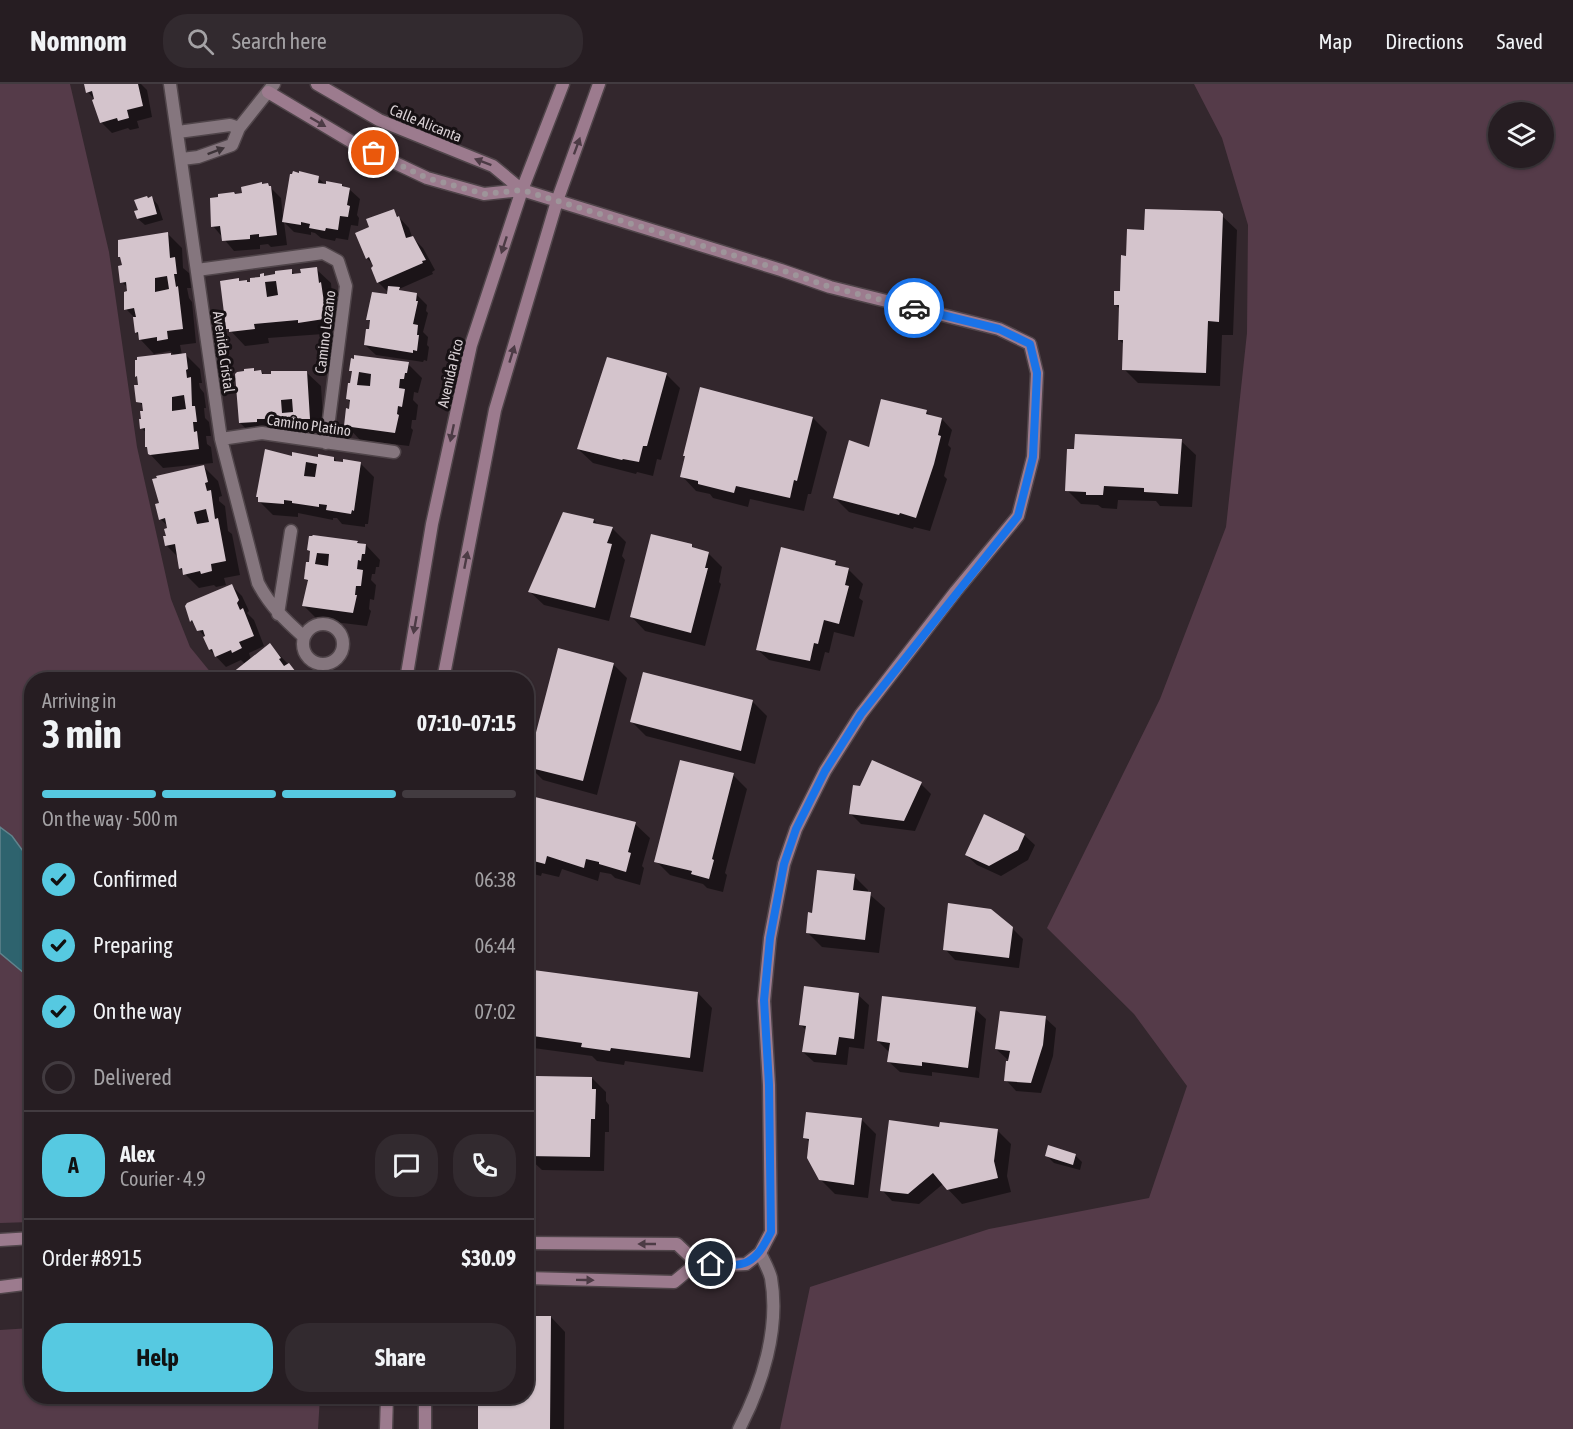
<!DOCTYPE html>
<html lang="en">
<head>
<meta charset="utf-8">
<style>
  body { margin:0; font-family:"Asap Condensed",sans-serif; background:#322a2f; color:#f1f3f6; height:100vh; display:flex; flex-direction:column; font-size:22px; white-space:nowrap }
  * { box-sizing:border-box; margin:0 }
  p { font-size:20px; color:#a4a2a5 }
  .icon { flex:none; width:33px; height:33px; fill:none; stroke:currentColor; stroke-width:2; stroke-linecap:round; stroke-linejoin:round }
  .map { position:relative; flex:1; overflow:hidden }
  .details { position:absolute; left:24px; top:588px; width:510px; height:732px; display:flex; flex-direction:column; background:#261d22; border-radius:24px; box-shadow:0 2px 4px #0004,0 0 0 2px #423b40 }
  .details>* { flex:none }
  .controls { position:absolute; left:1488px; top:18px; display:grid; gap:12px }
  .controls a { display:grid; place-items:center; width:66px; height:66px; border-radius:50%; background:#261d22; box-shadow:0 2px 4px #0004,0 0 0 2px #423b40; font-size:30px }
  .pin { position:absolute; display:grid; place-items:center; width:51px; height:51px; color:#fff; margin:-26px; border:3px solid #fff; border-radius:50%; box-shadow:0 2px 6px #0007 }
  .courier { position:absolute; display:grid; place-items:center; width:60px; height:60px; margin:-30px; border:4px solid #1a73e8; border-radius:50%; background:#fff; color:#222; box-shadow:0 2px 8px #0007 }
  .head em { font-style:normal; font-weight:700 }
  .head div { display:flex; flex-direction:column-reverse }
  .head { display:flex; align-items:center; justify-content:space-between; height:102px; padding:0 18px }
  h1 { font-size:39px; font-weight:700; line-height:45px }
  .bar { display:grid; grid-template-columns:repeat(4,1fr); gap:9px 6px; align-content:center; height:72px; padding:0 18px }
  .bar i { height:8px; border-radius:4px; background:#423b40 }
  .bar .current { background:#56c9e1 }
  .bar p { grid-column:span 4 }
  .line { display:flex; align-items:center; gap:15px; padding:0 18px; border-top:2px solid #423b40 }
  .line div { flex:1 }
  .round { display:grid; place-items:center; flex:none; width:63px; height:63px; border-radius:24px; background:#322a2f }
  ol { padding:0 18px; list-style:none }
  li { display:flex; align-items:center; gap:18px; height:66px }
  li p { margin-inline-start:auto }
  li .icon { padding:6px; border-radius:50%; background:#56c9e1; color:#111; stroke-width:4 }
  li:last-child { color:#a4a2a5 }
  li i { width:33px; height:33px; border:3px solid #423b40; border-radius:50% }
  .cta { display:flex; gap:12px; margin-top:auto; padding:12px 18px }
  .cta a { flex:1; height:69px; border-radius:24px; background:#56c9e1; color:#111; font-size:24px; font-weight:700; line-height:69px; text-align:center }
  .cta a+a { background:#322a2f; color:#f1f3f6 }
  header { display:flex; align-items:center; gap:36px; box-sizing:border-box; height:84px; padding:0 30px; background:#261d22; border-bottom:2px solid #423b40 }
  header strong { font-size:28px }
  nav { display:flex; gap:33px; margin-inline-start:auto; font-size:21px }
  .search { width:420px; height:54px; background:#322a2f; display:flex; align-items:center; gap:15px; box-sizing:border-box; padding:0 21px; border-radius:24px; color:#a4a2a5; font-size:22px }
  .map>svg:first-child { display:block }
  .green { fill:#553b49; fill-rule:evenodd }
  .water { fill:#2e636e; stroke:#61848d; stroke-width:1.5 }
  .shadow { fill:#0007 }
  .building { fill:#d4c4cc; fill-rule:evenodd }
  .lines { fill:none; stroke-linecap:round; stroke-linejoin:round }
  .street-casing { stroke:#50454a; stroke-width:15 }
  .secondary-casing { stroke:#50454a; stroke-width:15 }
  .street { stroke:#85767e; stroke-width:12 }
  .secondary { stroke:#9c7b8e; stroke-width:12 }
  .oneway { fill:#4c3b45 }
  .oneway2 { fill:#3e3439 }
  .done { stroke:#9e959a; stroke-width:6; stroke-dasharray:0 10.8 }
  .route { stroke:#1a73e8; stroke-width:8 }
  .labels { text-anchor:middle; dominant-baseline:central; stroke-width:6; stroke-linejoin:round; paint-order:stroke }
  .street-label { font-size:15px; fill:#d8d0d4; stroke:#171114 }
</style>
</head>
<body>
<header>
<strong>Nomnom</strong>
<div class="search"><svg class="icon" aria-label="search" viewBox="0 0 24 24"><circle cx="10" cy="10" r="6"/><path d="M15 15l6 6"/></svg>Search here</div>
<nav><a>Map</a><a>Directions</a><a>Saved</a></nav>
</header>
<div class="map">
<svg width="1573" height="1345" viewBox="0 0 1573 1345">
  <rect width="100%" height="100%" fill="#33272d"/>
  <path class="green" d="M0 0H70L109 168 137 363 171 515 190 563 216 595 32 596 31 1138 0 1139Z
    M1194 0H1573V1345H780L810 1203 989 1145 1149 1114 1187 1002 1134 930 1047 844 1160 615 1226 443 1247 249 1248 141 1222 54ZM1498 28H1544V74H1498Z
    M31 1244 32 1312 320 1313 318 1345H0V1246Z"/>
  <path class="water" d="M0 743 12 752 28 774 31 776V895L0 869Z"/>
  <path class="shadow" d="M85 0H141L147 6 152 33 137 37 139 44 130 46 128 44 112 49 101 38 95 16 88 8Z
    M318 94 327 102 342 101 349 105 360 115 357 131 359 134 358 142 351 141 348 156 336 154 335 157 321 154 315 149 311 148V151L294 148 284 138 287 161 271 163 268 160 260 161V165L234 167 213 142 236 112 268 101 281 114 283 134Z
    M152 114 158 121 163 136 145 141 138 135 148 115Z
    M393 127 409 144 412 153 423 164 435 186 432 188 433 190 399 205 402 208 416 210 427 221 426 227 428 229 423 248 428 253 427 261 429 263 427 277 424 276 423 278 376 271 365 261 371 238 368 235 388 212 389 209 378 198 374 182 367 174 371 144Z
    M1222 132 1237 146 1233 251H1222L1220 302 1138 299 1124 285 1125 261 1119 256 1121 226 1115 220 1121 208 1127 173 1146 147Z
    M168 150 182 164 183 184 189 189 191 204H187L189 214 192 218 196 259 180 261 182 271 185 270 200 285 202 299H199L200 304 204 309 206 324H204L205 334 209 338 211 352H206L207 360 211 363 213 379 163 384 149 369 147 349 141 344 145 328V324L138 317 140 302 137 292 174 271 170 267 154 270 140 255 136 248 135 234 126 225 129 209 128 204 122 198Z
    M316 185 331 199 332 211 335 214 339 246 337 249 268 254 269 259 245 262 228 244 238 196 241 198 248 200 262 194 263 191 265 193 291 187 296 191Z
    M408 280 422 294 418 309 414 308 413 316 418 321 416 336H412L411 344 413 346 409 362 360 356 346 341 350 326 351 319 347 315 353 288Z
    M254 286 256 288 261 287 265 292 306 288 321 302 324 349 296 348 255 353 240 339Z
    M666 290 680 304 661 376 657 375 653 392 637 388 636 390 593 379 578 365Z
    M882 316 927 328 932 333 942 335 952 346 948 361 951 364 944 392 947 395 930 447 914 443 913 445 849 428 835 414 870 364Z
    M813 334 827 348 811 410H808L804 427 750 415 748 423 713 414 710 410 696 407 682 392Z
    M1181 357 1196 371 1192 423 1160 422 1156 417 1118 416 1117 425 1102 424 1098 421 1081 420 1067 406Z
    M293 373 334 374 338 379H360L374 393 368 440H365V443L342 440 337 434H333V436L298 429V433L273 431 259 417Z
    M204 383 218 397 222 412 219 413V417L225 422 228 447 232 450 240 491 224 494 226 501 216 503 214 501 199 504 185 490 180 484 179 474 167 462 168 442 160 435Z
    M594 436 598 441 612 444 626 458 622 472 625 476 609 537 544 521 529 507Z
    M357 458 366 461 380 476 379 483H376L375 490H372L371 496 376 501 374 516 370 515 369 525 371 527 367 542 318 536 303 521 309 498 305 495 311 468Z
    M692 462 696 466 708 469 722 483 719 498 721 500 705 562 645 547 631 532Z
    M835 478 840 483 848 485 863 500 859 514 863 517 854 553 834 548 829 569 825 568 820 587 769 576 758 566Z
    M232 502 242 512 249 527 247 529 254 536 264 562 249 569 251 576 270 561 303 596H234L245 580 241 576 226 583 210 566 205 553 191 537 187 522Z
    M613 580 627 594 597 711 543 696 529 682Z
    M644 590 753 618 767 632 755 680 646 652 632 638Z
    M733 691 747 705 725 789 727 791 723 808 707 804 703 800 670 791 656 777Z
    M921 700 931 710 915 747 861 740 851 730Z
    M528 712 635 740 650 754 642 782 644 784 640 801 615 794 611 790 600 788 598 797 562 785 559 793 542 789 541 792 526 788Z
    M1024 751 1035 761 1028 776 1001 792 977 781 966 771Z
    M854 792 868 806V809L885 824 879 869 822 863 807 848 814 830Z
    M1012 844 1023 855 1019 884 955 876 945 865Z
    M526 886 698 909 712 924 703 988 625 977 624 981 597 977 592 972 526 963Z
    M858 911 869 921 864 965 849 963 847 981 814 978 803 968 807 947 800 940Z
    M975 925 986 935 979 994 932 988V992L900 988 889 978V968L878 957Z
    M1045 934 1056 944 1053 972 1041 1009 1016 1007 1006 996 1010 976 1007 975 996 965Z
    M592 994 606 1008V1017L609 1021V1048H605L604 1087 542 1086 527 1072Z
    M862 1036 876 1050 868 1114 835 1110 820 1095 810 1059 805 1053Z
    M940 1044 997 1046 1011 1060 1007 1092 1011 1108 962 1120 943 1100 919 1120 892 1117 882 1106Z
    M1075 1071 1082 1078 1080 1086 1054 1079 1047 1072Z
    M551 1233 565 1248 564 1345H479L526 1312Z"/>
  <path class="building" d="M84 0H138L143 22 127 26 129 34 118 37 117 34 100 39 92 16 94 15 92 7 86 9Z
    M293 87 299 89V87L319 92 318 99 326 100V97L342 100V102L350 104 347 121 350 122 348 133 340 132 338 146 326 144 325 147 309 144 310 140 301 138V141L282 138 290 90H292Z
    M262 98V100L268 99 269 102H271L277 151 259 153V150L250 151V155L222 157 220 142 211 143 210 114 218 113V110L234 108 235 110 242 109 241 103Z
    M147 112 148 114 152 112 157 130 137 135 134 127 138 126 134 116Z
    M394 125 397 133 399 132 406 154 413 152 426 176 422 177 423 179 377 199 371 184 373 182 369 173 366 175 355 149 369 143 366 135Z
    M1145 125 1220 127 1223 130 1219 238 1208 237 1206 289 1122 286 1123 256H1118L1119 221H1114V207H1120L1121 171 1126 172 1127 145 1144 146Z
    M168 148 170 174 175 173 177 190H174L176 203 178 202 183 245 167 247 168 255 157 257V253L139 256 138 248 135 249 133 233H136L134 224 124 226V208L127 207 126 198 120 199 118 182 122 181 120 173H118V156ZM167 192 169 205 155 208V194Z
    M317 183 319 199 321 198 326 232H323L324 235 298 239V236L254 240 255 245 229 248V245H226L220 197 239 194V197L247 196V198H250V194L260 193V190L264 189V192L275 190V187L292 185V190L301 189 300 185ZM276 197 278 211 267 213 265 198Z
    M388 202 400 203 399 206 417 209 416 217H418L413 240 418 241 417 251H419L417 267 413 266V269L364 261 366 245H369L370 236H366L372 208 387 210Z
    M171 269V271L186 269 188 285 186 286 187 294 191 293 192 322H195L197 338H193L194 348 197 347 199 365 150 371 148 370 147 363H145V344L140 345 139 335H141L140 327H143L142 319 136 318 134 301H138L137 292 135 293V276H137V273ZM184 311 186 325 172 327V313Z
    M354 271 409 278 407 289H405L404 295H400L399 304 405 305 402 323 398 322 397 330 399 331 395 349 344 342 346 324 349 325 350 316 346 315 348 299H350L352 287H349L351 274 354 275ZM359 288 371 290 370 302 357 301Z
    M607 273 667 289 647 362H643L639 378 623 375 622 376 577 365Z
    M254 284V287L261 286 262 290H271V287H307L310 335H282V338L266 339V335H257V338L239 339 235 290 237 288 244 287V285ZM292 315 293 328 282 329 281 316Z
    M700 303 813 333 797 397 794 396 790 414 736 402 734 409 698 400V397L680 393 685 372H683Z
    M881 315 927 326 926 330 942 334 938 351 941 352 934 380 916 434 900 429 899 431 833 414 849 356 869 363Z
    M1075 350 1182 355 1178 410 1144 408V404L1104 402 1103 411H1086V408L1065 407 1067 365H1074Z
    M265 365 292 372V368L318 373V370L334 373V377L343 378V375L361 378 354 427 352 426 351 430 326 426 327 421 319 420V423L292 419V417L284 416V420L258 418V413H256ZM306 378 317 380 315 393 304 392Z
    M204 381 208 398 205 399 207 407 211 406 215 435 218 434 226 477 211 480 212 487 201 490 200 487 183 491 182 484 179 485 175 460 165 462 163 452H166L164 445 167 444 165 434 159 436 155 420 159 419 152 395 157 394 156 392ZM206 425 209 438 197 440 194 428Z
    M563 428 594 435 593 439 613 443 607 459 612 460 595 524 528 508Z
    M651 450 692 460V463L709 468 705 484H708L691 549 630 533Z
    M313 451 358 457 357 459 366 460 365 470H362L361 477 358 476 357 485 363 486 361 502H356L355 511H357L353 529 302 522 308 496 304 495 306 478H309L310 467 307 466 309 452H312ZM317 469 329 470 328 482 315 480Z
    M781 463 836 477 835 481 849 484 845 501 849 502 839 540 824 536 818 560 814 559 810 577 756 566Z
    M232 500 239 516 237 519 240 526 243 524 254 552 239 558 242 564 232 569 231 566 215 573 212 565 209 566 203 553 205 552 203 546 197 547 192 536 190 538 185 522 187 519Z
    M270 559 281 574 279 575 284 582 289 579 299 592 297 594 298 596H232L230 593 233 591 232 589Z
    M558 564 614 579 583 697 527 683Z
    M643 588 753 616 741 667 630 638Z
    M680 676 734 689 712 775 714 776 709 795 691 790 692 787 654 778Z
    M872 676 922 698 904 737 849 730 853 701 860 702Z
    M527 711 636 738 628 768 631 769 626 788 599 780V778L586 775 584 784 547 772 545 780 526 775Z
    M984 730 1025 750 1018 766 989 782 965 771Z
    M817 786 855 790 853 806 871 808 865 856 806 849 808 828 812 829Z
    M948 819 991 825 1013 843 1009 874 943 866Z
    M526 885 698 908 690 974 611 964 610 967 581 963 582 959 526 951Z
    M804 902 859 909 854 955 839 953 836 971 802 968 806 942 799 941Z
    M882 912 976 923 968 984 922 978V982L887 978 890 959 877 957Z
    M1000 927 1046 932 1043 961 1031 999 1004 997 1006 977H1008L1010 967 995 965Z
    M536 992 592 993V1005H596L595 1035H591L590 1073 526 1072 527 1002H536Z
    M806 1028 862 1034 854 1101 819 1096 807 1074 809 1055 803 1054Z
    M889 1036 939 1043 940 1038 998 1045 994 1077 998 1094 947 1106 933 1089 908 1110 880 1107Z
    M1048 1061 1076 1070 1073 1081 1045 1072Z
    M526 1232H551L550 1345H478V1312H526Z"/>
  <g class="lines">
    <defs>
      <path id="street" d="M170 0 221 355 258 499C270 522 285 536 304 553
        M178 48 230 41 239 44
        M182 75 198 73 232 61 239 44 274 0
        M197 186 323 169 338 177 346 202 326 359
        M221 355 262 349 394 368
        M278 530 291 447
        M303 560a20 20 0 1 1 40 0a20 20 0 1 1-40 0Z
        M739 1345C762 1301 780 1245 771 1194 769 1186 764 1177 760 1169"/>
      <path id="secondary" d="M317 0 379 36 493 82 522 106 781 186 830 203 999 245 1030 260 1037 289 1033 373 1018 432 956 507 861 630 825 687 796 745 784 780 770 854 764 917 769 1001 771 1148 760 1169 746 1180 724 1181 697 1179 677 1160 526 1159
        M268 8 357 61 427 94 484 110 522 106
        M406 596 432 440 471 261 522 106 563 0
        M443 596 495 326 557 117 599 0
        M0 1156 32 1154
        M526 1194 674 1198 697 1179
        M0 1203 32 1199
        M425 1312V1345
        M386 1345 387 1312"/>
    </defs>
    <use href="#street" class="street-casing"/>
    <use href="#secondary" class="secondary-casing"/>
    <use href="#street" class="street"/>
    <use href="#secondary" class="secondary"/>
  </g>
  <defs><path id="oneway-solid" d="M-6-.8H1V-3.2L6.5 0L1 3.2V.8H-6Z" transform="scale(1.5)"/></defs>
  <g class="oneway">
    <use href="#oneway-solid" transform="translate(318 38) rotate(30)"/>
    <use href="#oneway-solid" transform="translate(577 62) rotate(-70)"/>
    <use href="#oneway-solid" transform="translate(483 78) rotate(-159)"/>
    <use href="#oneway-solid" transform="translate(504 161) rotate(108)"/>
    <use href="#oneway-solid" transform="translate(512 270) rotate(-73)"/>
    <use href="#oneway-solid" transform="translate(452 349) rotate(102)"/>
    <use href="#oneway-solid" transform="translate(466 476) rotate(-79)"/>
    <use href="#oneway-solid" transform="translate(415 541) rotate(100)"/>
    <use href="#oneway-solid" transform="translate(647 1160) rotate(-180)"/>
    <use href="#oneway-solid" transform="translate(585 1196) rotate(1)"/>
  </g>
  <use class="oneway2" href="#oneway-solid" transform="translate(216 67) rotate(-21)"/>
  <g class="lines">
    <path class="done" d="M374 69 427 94 484 110 522 106 781 186 830 203 914 224"/>
    <path class="route" d="M711 1180C747 1183 754 1181 771 1148L769 1001 764 916 770 854 784 780 796 745 825 687 861 630 1018 432 1033 373 1037 289 1030 260 999 245 914 224"/>
  </g>
  <g class="labels">
    <g class="street-label">
      <text transform="translate(426 39) rotate(22)">Calle Alicanta</text>
      <text transform="translate(325 248) rotate(-83)">Camino Lozano</text>
      <text transform="translate(224 268) rotate(82)">Avenida Cristal</text>
      <text transform="translate(450 289) rotate(-77)">Avenida Pico</text>
      <text transform="translate(309 341) rotate(8)">Camino Platino</text>
    </g>
  </g>
</svg>
<div class="controls">
<a><svg class="icon" aria-label="layers" viewBox="0 0 24 24"><path d="M12 4l9 5-9 5-9-5zM3 14l9 5 9-5"/></svg></a>
</div>
<div class="pin" style="left:374px;top:69px;background:#ea580c"><svg class="icon" aria-label="bag" viewBox="0 0 24 24"><path d="M5 8h14l-1 12H6zM9 8a3 3 0 0 1 6 0"/></svg></div>
<div class="pin" style="left:711px;top:1180px;background:#1f2937"><svg class="icon" aria-label="home" viewBox="0 0 24 24"><path d="M3 11l9-7 9 7M6 9v11h12V9"/></svg></div>
<div class="courier" style="left:914px;top:224px"><svg class="icon" aria-label="car" viewBox="0 0 24 24"><path d="M5 17H2v-5l4-1 3-4h7l3 4 3 1v5h-3M9 17h6M6 11h13"/><circle cx="7" cy="17" r="2"/><circle cx="17" cy="17" r="2"/></svg></div>
<section class="details">
<div class="head"><div><h1>3 min</h1><p>Arriving in</p></div><em>07:10–07:15</em></div>
<div class="bar"><i class="current"></i><i class="current"></i><i class="current"></i><i></i><p>On the way · 500 m</p></div>
<ol>
<li><svg class="icon" aria-label="check" viewBox="0 0 24 24"><path d="M5 12l5 5 9-10"/></svg>Confirmed<p>06:38</p></li>
<li><svg class="icon" aria-label="check" viewBox="0 0 24 24"><path d="M5 12l5 5 9-10"/></svg>Preparing<p>06:44</p></li>
<li><svg class="icon" aria-label="check" viewBox="0 0 24 24"><path d="M5 12l5 5 9-10"/></svg>On the way<p>07:02</p></li>
<li><i></i>Delivered</li>
</ol>
<div class="line" style="height:108px"><b class="round" style="background:#56c9e1;color:#111">A</b><div><b>Alex</b><p>Courier · 4.9</p></div><a class="round"><svg class="icon" aria-label="chat" viewBox="0 0 24 24"><path d="M4 5h16v11H9l-5 4z"/></svg></a><a class="round"><svg class="icon" aria-label="phone" viewBox="0 0 24 24"><path d="M5 4h4l2 5-3 2q2 4 5 5l2-3 5 2v4C11 20 4 13 5 4z"/></svg></a></div>
<div class="line" style="height:78px"><div>Order #8915</div><b>$30.09</b></div>
<div class="cta"><a>Help</a><a>Share</a></div>
</section>
</div>
</body>
</html>
